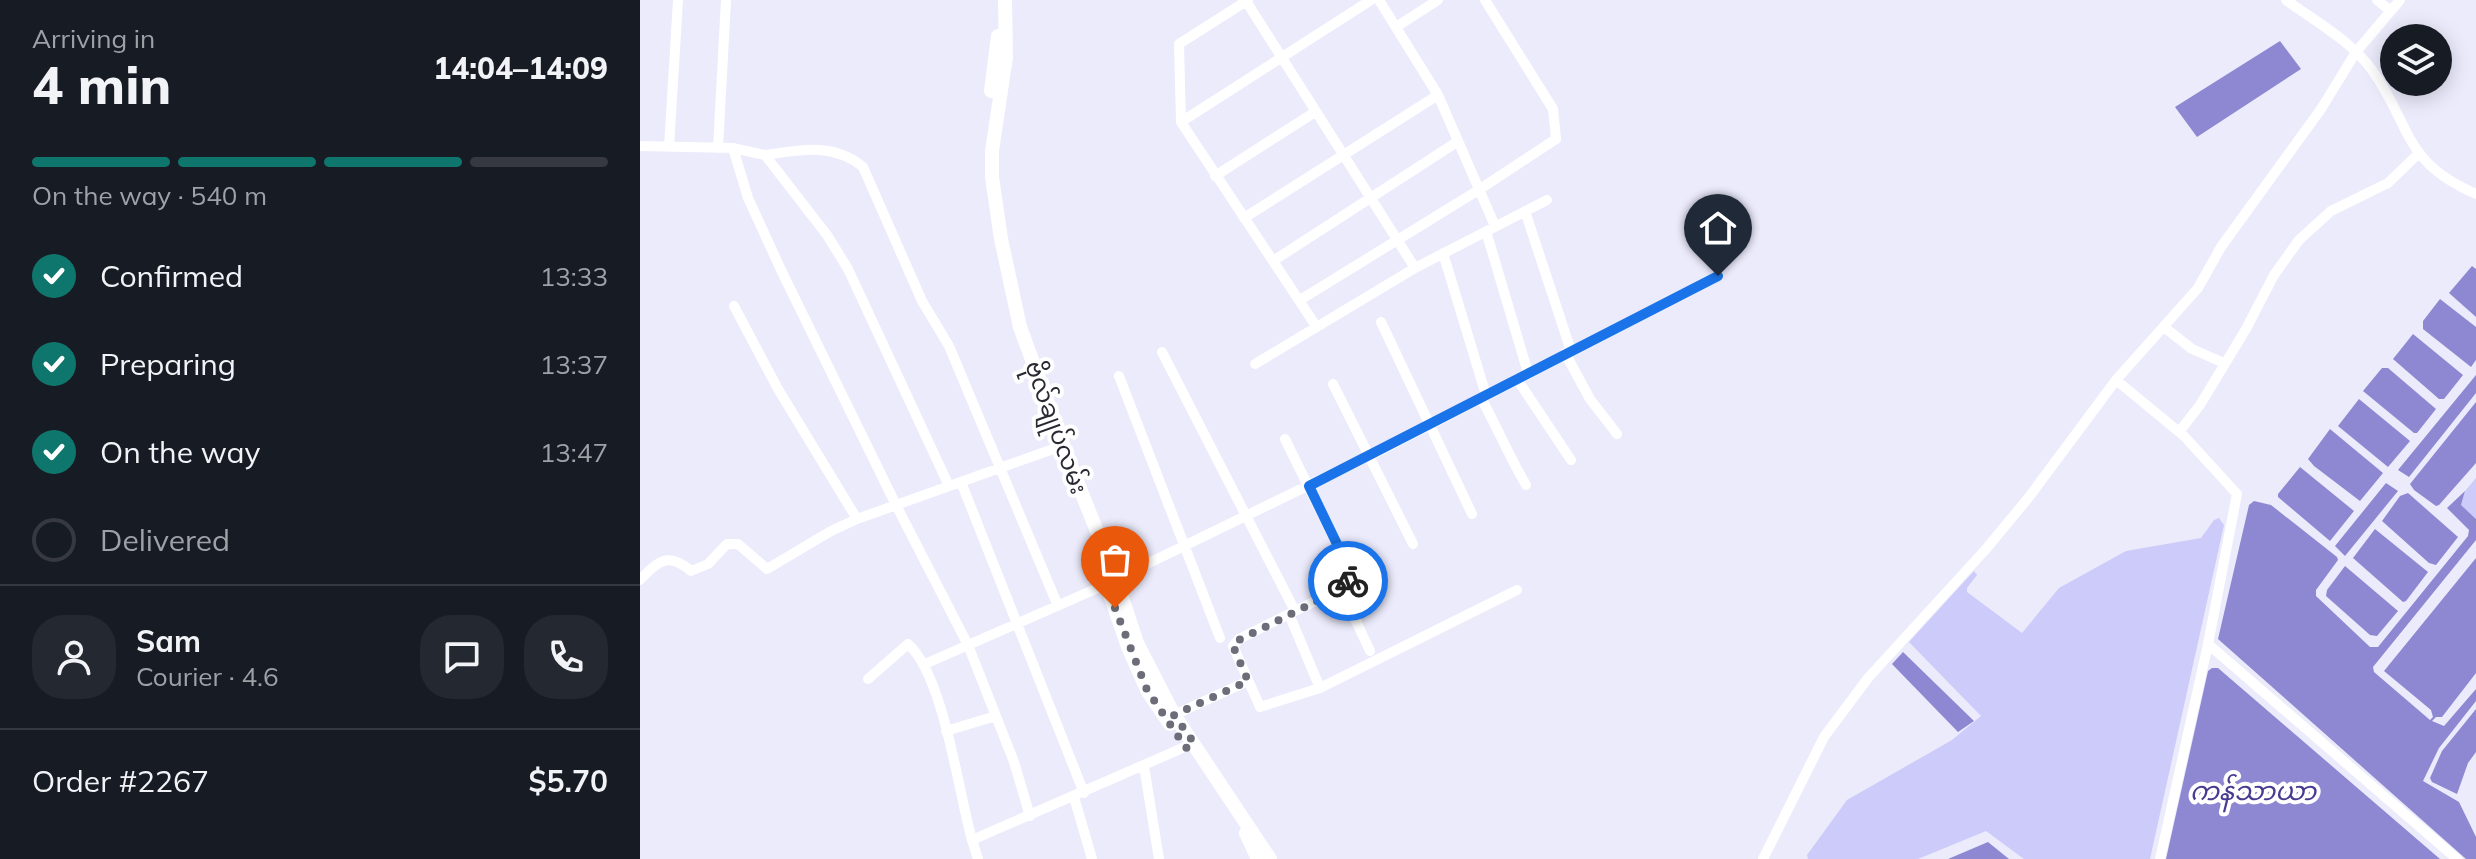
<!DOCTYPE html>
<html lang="en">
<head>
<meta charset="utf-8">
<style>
  body { margin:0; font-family:Mulish,"Noto Sans Myanmar",sans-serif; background:#242831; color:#f1f3f6; height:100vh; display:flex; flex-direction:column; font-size:30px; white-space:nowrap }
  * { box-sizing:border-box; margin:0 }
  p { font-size:26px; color:#9ea1a6 }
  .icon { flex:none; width:44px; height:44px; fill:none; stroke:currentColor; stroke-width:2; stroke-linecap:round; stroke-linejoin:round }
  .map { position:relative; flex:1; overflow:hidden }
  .sheet { display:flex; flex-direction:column; background:#171b24; width:640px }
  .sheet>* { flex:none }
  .fabs { position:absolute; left:1740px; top:24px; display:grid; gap:16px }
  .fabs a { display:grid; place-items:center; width:72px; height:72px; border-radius:50%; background:#171b24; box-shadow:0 4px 20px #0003; font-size:40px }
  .pin { position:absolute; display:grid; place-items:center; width:68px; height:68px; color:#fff; margin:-82px -34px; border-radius:50% 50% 50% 0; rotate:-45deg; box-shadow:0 0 8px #0007 }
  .pin .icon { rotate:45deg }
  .courier { position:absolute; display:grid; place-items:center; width:80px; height:80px; margin:-40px; border:6px solid #1a73e8; border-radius:50%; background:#fff; color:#222; box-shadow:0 2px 10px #0007 }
  .summary em { font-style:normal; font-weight:800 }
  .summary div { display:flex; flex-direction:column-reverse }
  .summary { display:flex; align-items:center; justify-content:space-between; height:136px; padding:0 32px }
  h1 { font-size:52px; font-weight:800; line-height:60px }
  .bar { display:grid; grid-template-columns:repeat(4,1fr); gap:12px 8px; align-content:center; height:96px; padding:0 32px }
  .bar i { height:10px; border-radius:6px; background:#363941 }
  .bar .selected { background:#0f766e }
  .bar p { grid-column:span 4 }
  .line { display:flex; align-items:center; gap:20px; padding:0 32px; border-top:2px solid #363941 }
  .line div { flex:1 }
  .round { display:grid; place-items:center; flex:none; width:84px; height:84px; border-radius:32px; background:#242831 }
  ol { padding:0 32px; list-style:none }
  li { display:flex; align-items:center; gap:24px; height:88px }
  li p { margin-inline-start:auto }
  li .icon { padding:8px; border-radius:50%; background:#0f766e; color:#fff; stroke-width:4 }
  li:last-child { color:#9ea1a6 }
  li i { width:44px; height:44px; border:4px solid #363941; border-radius:50% }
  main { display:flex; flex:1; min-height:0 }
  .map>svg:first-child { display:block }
  .green { fill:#cccbfa }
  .water { fill:#8d88d1 }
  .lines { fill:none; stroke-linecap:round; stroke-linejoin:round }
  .minor { stroke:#fff; stroke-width:10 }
  .major { stroke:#fff; stroke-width:14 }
  .done { stroke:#6d6d79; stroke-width:8; stroke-dasharray:0 14.4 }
  .route { stroke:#1a73e8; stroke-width:10 }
  .labels { text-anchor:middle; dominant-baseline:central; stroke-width:8; stroke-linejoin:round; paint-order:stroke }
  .street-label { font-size:24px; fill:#292933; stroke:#fff }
  .water-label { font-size:26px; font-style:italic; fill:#493b91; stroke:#fff }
</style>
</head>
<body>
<main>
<section class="sheet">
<div class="summary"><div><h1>4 min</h1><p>Arriving in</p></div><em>14:04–14:09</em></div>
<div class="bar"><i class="selected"></i><i class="selected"></i><i class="selected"></i><i></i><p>On the way · 540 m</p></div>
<ol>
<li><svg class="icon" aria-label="check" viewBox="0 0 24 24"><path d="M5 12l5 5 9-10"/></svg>Confirmed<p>13:33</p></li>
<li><svg class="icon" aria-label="check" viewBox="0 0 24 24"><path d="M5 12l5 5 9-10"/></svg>Preparing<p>13:37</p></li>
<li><svg class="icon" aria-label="check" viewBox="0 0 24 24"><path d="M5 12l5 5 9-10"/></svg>On the way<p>13:47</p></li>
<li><i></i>Delivered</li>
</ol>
<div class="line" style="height:144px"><a class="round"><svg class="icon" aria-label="person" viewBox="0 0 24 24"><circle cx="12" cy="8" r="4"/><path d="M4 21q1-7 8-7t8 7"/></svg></a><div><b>Sam</b><p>Courier · 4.6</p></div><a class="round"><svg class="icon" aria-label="chat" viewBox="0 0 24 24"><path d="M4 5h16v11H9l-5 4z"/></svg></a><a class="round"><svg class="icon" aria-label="phone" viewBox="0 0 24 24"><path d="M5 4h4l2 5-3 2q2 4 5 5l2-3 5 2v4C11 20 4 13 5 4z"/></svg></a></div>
<div class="line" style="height:104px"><div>Order #2267</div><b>$5.70</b></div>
</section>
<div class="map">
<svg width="1836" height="859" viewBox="0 0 1836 859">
  <rect width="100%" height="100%" fill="#ebebfc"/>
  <path class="green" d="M1836 478V519L1821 505 1825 491Z
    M1579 518 1584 525 1510 859H1384L1346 831 1278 859H1168L1167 855 1207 800 1312 740 1341 716 1269 642 1334 571 1337 575 1327 588V592L1382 633 1419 588 1486 551 1561 538 1574 520Z"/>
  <path class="water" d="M1640 41 1661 69 1557 137 1535 107Z
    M1832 266 1836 269V317L1809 293Z
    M1800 299 1836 327V360L1831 367 1783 329V321Z
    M1773 334 1823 375 1804 399H1799L1753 359Z
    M1742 368H1748L1796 409 1777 433H1774L1723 391Z
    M1836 375V393L1769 477 1758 470Z
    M1719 399 1770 441 1748 467 1698 426Z
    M1836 402V463L1799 505 1796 506 1774 490 1770 484Z
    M1690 429 1743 473 1720 501 1674 466 1668 459Z
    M1660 467 1714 511 1690 541 1638 497V494Z
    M1746 483 1758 491 1705 556 1695 546Z
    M1825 491 1821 505 1836 519V540L1733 667 1734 672 1790 720 1793 717 1791 710 1744 671 1836 558V673L1802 717H1796L1792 721 1804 726 1836 689V701L1799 748 1783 781 1819 802 1836 837V859H1826L1578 639 1609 505 1614 501 1631 505 1697 557 1698 560 1676 590V596L1730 647H1738L1828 536 1829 530 1807 508Z
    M1768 493 1818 537 1796 565 1789 563 1742 521 1760 496Z
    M1735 529 1788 572 1766 601 1763 602 1713 558Z
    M1705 566 1758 611 1737 636 1730 635 1686 596 1687 590Z
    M1263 652 1334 721 1318 732 1252 664Z
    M1572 668H1578L1800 859H1526L1568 671Z
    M1836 709V752L1828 763 1817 794 1792 782 1790 778 1802 751Z
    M1348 842 1369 859H1308Z"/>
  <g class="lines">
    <path class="minor" d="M608 0 539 44 541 122 676 326
      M739 0 798 95 855 226
      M1646 0C1675 21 1711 41 1732 70 1772 126 1762 162 1836 194
      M1737 0 1751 11
      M606 1 775 268
      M756 27 798 0
      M541 122 731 0
      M0 146 93 148 125 155 187 235 208 269 309 486
      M29 147 38 0
      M78 148 86 0
      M93 148 108 198 142 272 256 505 328 645 374 762 390 816
      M125 155C160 150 193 142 223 167L282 301 309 346 418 606
      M575 176 675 112
      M885 211 931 351
      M604 218 798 95
      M846 231 888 373
      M803 253 846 395
      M633 261 817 142
      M660 300 837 191 916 139 913 109 845 0
      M94 306 138 389 217 519 416 448
      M741 322 832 514
      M1524 327 1552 349 1584 363
      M522 352 655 611 599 639 593 646 620 707 680 688 877 590
      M925 353 950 399 977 434
      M615 364 775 268 907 200
      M479 376 580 638
      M877 379 931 460
      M1476 380 1544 436 1597 494 1568 644 1520 859
      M693 384 773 544
      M841 398C857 427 869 456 886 485
      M1539 432 1560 405 1606 329 1634 275 1659 240 1691 211 1748 183 1778 154
      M645 439 710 571 706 586 701 589 655 611
      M321 482 444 793
      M476 579 737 452 1078 276
      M0 580C18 560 29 552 51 571L68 564 87 544H98L127 569 191 531 217 519
      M701 589 730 651
      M649 614 680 688
      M1568 644 1817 859
      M285 664 467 584
      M228 679 268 644C304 676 318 791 332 840
      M534 715 608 681
      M306 731 356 716
      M504 766 519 859
      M434 797 452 859
      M338 859 332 840 554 743
      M1123 859 1184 737 1228 678 1346 549 1389 497 1476 380 1558 288 1581 247 1681 109 1716 52 1760 0"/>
    <path class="major" d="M365 0 366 57 352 151V177L361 239 380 327 431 466 476 579 497 643 534 715 630 859
      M351 91 358 36
      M457 557 488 647 507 690 530 724
      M606 833 618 859"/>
  </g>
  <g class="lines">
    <path class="done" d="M475 608 507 690 546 748 554 743 534 715 608 681 593 646 595 642 701 589 708 581"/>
    <path class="route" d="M708 581 710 571 669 486 1078 276"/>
  </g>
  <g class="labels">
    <g class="street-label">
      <text transform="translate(417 427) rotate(70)">ဗိုလ်ချုပ်လမ်း</text>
    </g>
    <g class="water-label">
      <text x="1613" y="790">ကန်သာယာ</text>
    </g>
  </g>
</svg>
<div class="fabs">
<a><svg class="icon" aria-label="layers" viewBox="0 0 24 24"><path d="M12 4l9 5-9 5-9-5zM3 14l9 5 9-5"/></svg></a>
</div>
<div class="pin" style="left:475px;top:608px;background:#ea580c"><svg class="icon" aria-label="bag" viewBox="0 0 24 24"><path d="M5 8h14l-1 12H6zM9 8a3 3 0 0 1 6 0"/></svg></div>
<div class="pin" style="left:1078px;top:276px;background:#1f2937"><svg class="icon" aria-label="home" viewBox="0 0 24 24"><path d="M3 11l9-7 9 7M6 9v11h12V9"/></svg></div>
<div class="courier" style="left:708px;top:581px"><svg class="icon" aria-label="bike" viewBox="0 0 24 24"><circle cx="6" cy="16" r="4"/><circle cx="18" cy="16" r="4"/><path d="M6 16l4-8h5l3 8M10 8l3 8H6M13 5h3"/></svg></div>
</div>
</main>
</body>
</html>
